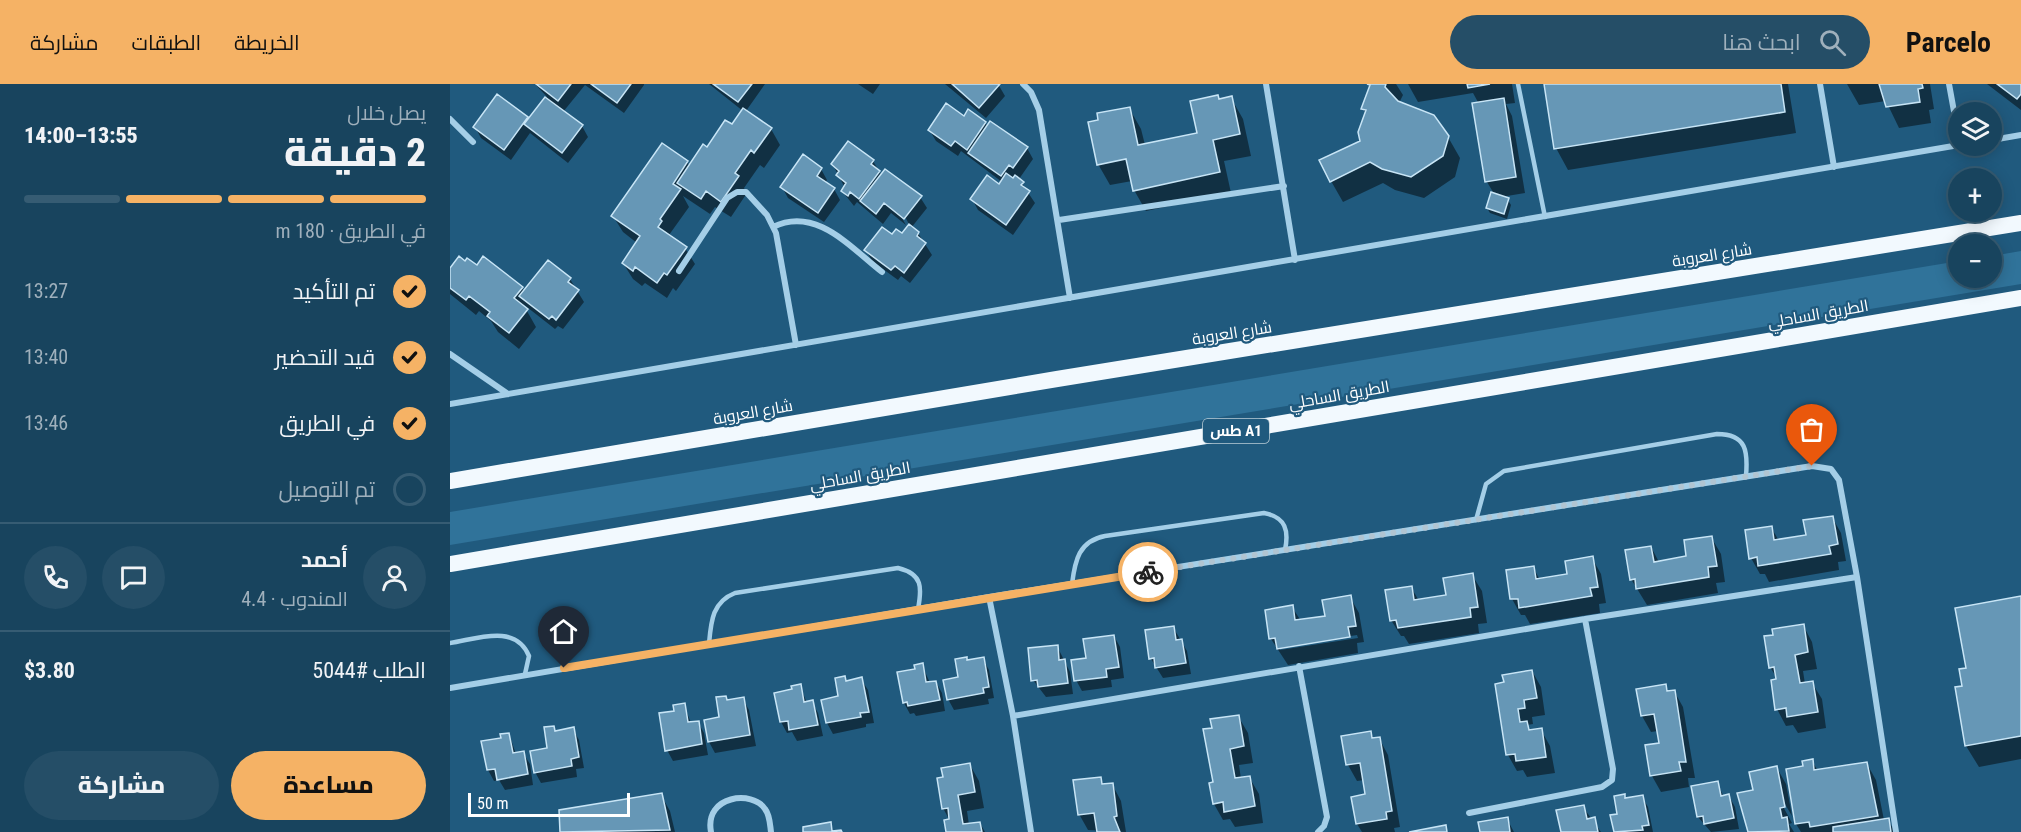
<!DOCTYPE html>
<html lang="ar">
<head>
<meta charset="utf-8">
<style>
  body { margin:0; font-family:"Roboto Condensed",Cairo,sans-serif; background:#254e67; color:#f1f3f6; direction:rtl; height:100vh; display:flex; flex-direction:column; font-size:22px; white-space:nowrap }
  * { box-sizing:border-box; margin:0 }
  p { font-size:20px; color:#9fb0bc }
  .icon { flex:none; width:33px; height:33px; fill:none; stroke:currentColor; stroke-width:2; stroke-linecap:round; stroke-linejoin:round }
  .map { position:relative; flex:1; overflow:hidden; direction:ltr }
  .sheet { display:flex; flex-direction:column; background:#18445e; width:450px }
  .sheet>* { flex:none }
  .tools { position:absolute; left:1498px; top:18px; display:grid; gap:12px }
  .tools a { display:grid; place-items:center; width:54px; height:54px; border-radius:50%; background:#18445e; box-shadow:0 3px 15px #0003,0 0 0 2px #365c73; font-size:30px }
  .scale { position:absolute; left:18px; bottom:15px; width:162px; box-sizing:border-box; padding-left:6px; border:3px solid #fff; border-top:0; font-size:16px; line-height:21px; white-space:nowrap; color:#fff; -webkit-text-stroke:4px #205a7e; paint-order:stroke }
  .pin { position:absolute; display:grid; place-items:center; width:51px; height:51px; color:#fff; margin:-62px -26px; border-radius:50% 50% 50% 0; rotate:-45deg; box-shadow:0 0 6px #0007 }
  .pin .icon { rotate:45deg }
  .courier { position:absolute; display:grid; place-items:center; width:60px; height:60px; margin:-30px; border:4px solid #f5b265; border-radius:50%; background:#fff; color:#222; box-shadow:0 2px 8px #0007 }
  .overview em { font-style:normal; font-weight:800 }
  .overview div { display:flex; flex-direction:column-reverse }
  .overview { display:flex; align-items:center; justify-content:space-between; height:102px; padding:0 24px }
  h1 { font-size:39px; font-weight:800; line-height:45px }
  .bar { display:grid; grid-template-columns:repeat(4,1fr); gap:9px 6px; align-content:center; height:72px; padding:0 24px }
  .bar i { height:8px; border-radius:4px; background:#365c73 }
  .bar .on { background:#f5b265 }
  .bar p { grid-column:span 4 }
  .line { display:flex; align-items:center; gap:15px; padding:0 24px; border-top:2px solid #365c73 }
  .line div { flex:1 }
  .round { display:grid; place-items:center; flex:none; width:63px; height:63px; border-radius:32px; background:#254e67 }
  ol { padding:0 24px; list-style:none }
  li { display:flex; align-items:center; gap:18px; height:66px }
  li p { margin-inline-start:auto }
  li .icon { padding:6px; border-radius:50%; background:#f5b265; color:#111; stroke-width:4 }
  li:last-child { color:#9fb0bc }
  li i { width:33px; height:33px; border:3px solid #365c73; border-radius:50% }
  .primary-button { display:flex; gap:12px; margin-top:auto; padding:12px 24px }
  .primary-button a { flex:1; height:69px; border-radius:36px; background:#f5b265; color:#111; font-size:24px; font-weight:800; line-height:69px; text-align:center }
  .primary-button a+a { background:#254e67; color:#f1f3f6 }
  header { display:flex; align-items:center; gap:36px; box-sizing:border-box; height:84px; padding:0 30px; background:#f5b265; color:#111 }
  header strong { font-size:28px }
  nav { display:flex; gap:33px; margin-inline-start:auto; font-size:21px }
  .search { width:420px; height:54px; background:#254e67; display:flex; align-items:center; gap:15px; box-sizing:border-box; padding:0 21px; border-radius:33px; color:#9fb0bc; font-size:22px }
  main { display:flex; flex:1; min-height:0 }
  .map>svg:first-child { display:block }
  .green { fill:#30739a }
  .shadow { fill:#0007; fill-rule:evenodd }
  .building { fill:#6697b6; stroke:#c8e5f6; stroke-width:1.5 }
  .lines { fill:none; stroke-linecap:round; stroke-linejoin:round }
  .service { stroke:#a4cee7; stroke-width:4.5 }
  .minor { stroke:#a4cee7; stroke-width:6 }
  .trunk { stroke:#f2f9fe; stroke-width:16 }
  .done { stroke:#b1c5d2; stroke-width:6; stroke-dasharray:0 10.8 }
  .route { stroke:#f5b265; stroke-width:8 }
  .labels { text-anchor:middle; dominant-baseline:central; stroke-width:4.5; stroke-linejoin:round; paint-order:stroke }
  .shield { fill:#205a7e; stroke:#bcced8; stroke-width:1.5 }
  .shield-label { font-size:15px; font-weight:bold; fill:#fff }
  .street-label { font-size:16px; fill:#fff; stroke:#205a7e }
</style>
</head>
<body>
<header>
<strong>Parcelo</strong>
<div class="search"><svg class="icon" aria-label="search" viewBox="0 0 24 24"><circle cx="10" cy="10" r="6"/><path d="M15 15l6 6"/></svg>ابحث هنا</div>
<nav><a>الخريطة</a><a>الطبقات</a><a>مشاركة</a></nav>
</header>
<main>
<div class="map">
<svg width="1571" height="748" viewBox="0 0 1571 748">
  <rect width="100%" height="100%" fill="#205a7e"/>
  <path class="green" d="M1571 167V200L0 461V428L1509 177V194H1542V172Z"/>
  <path class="shadow" d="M85 0H194V1L174 29 135 1 113 28 132 42 138 53 118 79 80 49 61 76 31 54 25 43 77 34 79 37 97 13Z
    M259 0H315L296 27 321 45 330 61 314 84 310 81 294 104 297 109 281 133 265 123 260 130 233 112 239 123 219 151 235 164 245 180 226 207 223 204 217 214 195 199 192 202 183 195 173 179 187 159 173 148 163 132 237 78 240 83 282 42 293 27Z
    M408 0H430L423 10Z
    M495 0H548L555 12 536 34Z
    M920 0H946L953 11 949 19 998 53 1010 74 1005 93 974 114 945 106 933 99 893 118 881 97 912 58 916 30 913 24Z
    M958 0H1062L1065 19 1056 20 1062 32 1075 109 1051 113 1058 116 1061 121 1057 135 1040 129 1037 124 1043 108 1037 98 1024 21 1029 20 1023 9 968 18Z
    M1096 0H1338L1346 49 1118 86 1106 64Z
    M1397 0H1480L1484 25 1479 26 1481 39 1449 44 1436 17 1409 21Z
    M1537 0H1571V26Z
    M768 12 770 16 781 14 793 35 801 72 774 77 781 109 696 127 684 106 682 97 660 101 648 80 679 24 691 45 695 61 749 50Z
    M515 34 535 39 538 43 577 64 583 75 569 95 585 119 563 151 528 126 522 115 552 98 511 67 508 72 486 57 480 47Z
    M423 77 432 92 470 113 477 124 461 144 468 149 482 171 460 199 451 192 448 196 422 177 416 166 442 152 452 151 460 142 452 127 449 129 456 141 441 129 433 140 407 118 404 122 392 107 394 102 383 81Z
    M371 85 377 96 375 99 384 105 390 116 374 138 338 114 332 103Z
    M98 178 120 195 134 218 113 245 108 242 105 245 73 220 86 243 69 265 48 248 41 237 29 227 26 231 0 210V186L27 183 72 204 74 208Z
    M1382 433 1391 449 1396 477 1388 478 1389 486 1319 498 1315 490H1310L1301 474 1321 443 1329 457 1357 452Z
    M1261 453 1271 470 1275 498 1266 499 1268 509 1197 521 1181 495 1201 463 1209 478 1238 474Z
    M1142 474 1151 490 1156 519 1149 520 1150 529 1080 540 1075 531H1071L1062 515 1083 483 1090 496 1119 491Z
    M1022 491 1032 507 1037 539 1028 540 1029 549 959 560 954 552H951L941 536 961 503 969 517 997 512Z
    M900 513 909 529 914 558 907 559 908 569 838 581 821 555 842 523 851 537 876 533ZM907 551 908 554 830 566V563Z
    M1571 514V675L1529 683 1516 662 1514 603Z
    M1353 541 1362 558 1367 585 1353 587 1355 600 1362 599 1372 615 1376 644 1348 649 1343 641 1336 642 1327 625 1328 596 1320 583Z
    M723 543 737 567 741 590 713 594 701 575Z
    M664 552 670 563 674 594 661 596 662 603 632 607 626 596 637 575Z
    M607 562 620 588 623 610 596 613 583 596Z
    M533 575 539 586 544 614 538 615 539 620 504 626 498 615 510 595 507 576Z
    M472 581 480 599 486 598 492 609 495 627 466 632 464 629 460 630 454 619 449 590 467 586Z
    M1082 587 1091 603 1095 631 1082 633 1083 640 1077 641 1081 647 1091 646 1100 662 1105 689 1077 693 1073 686 1067 687 1058 671 1055 599Z
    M395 594 397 598 411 595 418 606 424 639 416 640V643L383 650 377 639 373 617 390 614Z
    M350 602 357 619 362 618 368 629 373 652 347 657 342 648 337 649 331 638 326 610 344 607Z
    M1215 602 1219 608 1224 607 1233 623 1245 694H1238L1239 703 1211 708 1202 692 1211 661 1208 647 1201 648 1192 632 1188 606Z
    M293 615 299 626 306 662 265 669 259 658 255 637 271 635 278 618Z
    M234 621 241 639 248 638 254 649 258 671 223 677 217 666 226 628Z
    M788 632 798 649 803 679 789 681 791 695 799 693 809 710 813 739 785 743 780 735 773 736 764 720 765 700Z
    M103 643 106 648 123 645 129 656 134 684 126 685 127 693 91 699 85 688 99 665Z
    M920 649 924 655 929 654 938 671 950 743 944 744 945 748H912L907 740 917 712 914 696 907 697 898 681Z
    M59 650 66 670 73 669 80 680 83 701 55 706 49 696 44 697 38 686 33 658 53 655Z
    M1362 677 1368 687 1417 680 1426 696 1434 736H1438L1445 748H1351L1346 740 1354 683Z
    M520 681 529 697 534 724 517 727 519 741 530 739 535 748H497L500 737 493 724 495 694Z
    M1327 684 1336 700 1342 732 1332 715 1330 717 1342 739 1339 740 1344 748H1300L1289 710 1305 707Z
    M650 694 654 702 662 700 671 717 676 748 638 746 629 730Z
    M1267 699 1274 713 1279 712 1285 723 1289 745 1261 748 1248 733Z
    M211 711 220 727 225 748H112L110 727Z
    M1174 711 1176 715 1192 713 1198 723 1203 748H1165L1162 732 1169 731Z
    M1133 723 1151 748H1112Z
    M1057 735 1064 748H1031Z"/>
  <path class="building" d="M86 0H121L108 17Z
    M141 0H181L167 19Z
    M263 0H302L288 18Z
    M502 0H550L529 24Z
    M917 0H936L935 3 948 17 984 31 999 52 993 72 961 93 932 85 920 78 880 98 869 76 910 57 908 48 916 26 911 25 920 1Z
    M1017 0H1040L1018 4Z
    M1094 0H1331L1335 28 1104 65Z
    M1429 0H1472L1473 4 1468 5 1470 18 1436 23Z
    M1547 0H1571V10L1567 15Z
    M47 10 78 33 54 66 23 43Z
    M768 11 769 15 782 12 790 50 763 56 770 88 683 107 676 75 647 81 638 38 648 36 647 29 680 23 688 61 747 49 740 17Z
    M95 13 133 41 112 69 74 40Z
    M1054 14 1066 93 1035 98 1022 19Z
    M496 19 514 32 518 25 536 38 517 66 505 57 501 62 478 46Z
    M293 24 322 44 304 69 301 66 285 89 289 92 271 118 256 107 251 115 227 99 253 60 257 63 275 36 282 40Z
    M540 37 578 63 563 84 559 81 551 92 518 69Z
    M398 57 424 76 421 80 430 87 409 115 400 108 398 112 391 107 396 99 386 91 389 87 381 80Z
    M212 59 238 77 223 100 231 105 210 135 212 137 208 143 237 163 217 191 214 189 207 199 185 183 183 187 172 179 190 152 161 132Z
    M353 70 372 84 367 92 385 104 368 129 330 103Z
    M435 85 472 112 454 135 434 119 426 130 410 117Z
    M556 89 563 94 565 91 574 98 571 101 580 107 556 141 520 115 537 91 549 100Z
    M1041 108 1059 114 1054 130 1036 124Z
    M459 140 469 148 467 152 476 159 454 189 445 182 441 186 414 166 432 143 442 150 446 145 452 149Z
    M9 172 15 177 17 174 27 181 33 172 73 203 64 214 78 225 59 249 37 232 40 228 19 212 16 216 0 204V184Z
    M98 176 121 194 118 198 129 206 106 236 102 232 99 235 69 212Z
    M1383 432 1388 460 1379 462 1381 470 1308 482 1307 473 1299 475 1295 446 1322 442 1324 456 1356 451 1353 436Z
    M1262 452 1267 482 1258 483 1259 493 1186 505 1185 495 1180 496 1175 466 1201 462 1204 478 1236 472 1234 456Z
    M1143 472 1148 503 1140 504 1142 512 1069 524 1068 515H1060L1056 486 1084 482 1086 495 1117 490 1115 477Z
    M1023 489 1028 523 1020 524 1021 533 948 544 946 536 940 537 935 506 962 502 964 516 996 511 993 494Z
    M901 511 906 542 898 543 900 553 827 565 825 554 819 555 815 526 843 521 845 536 875 532 872 516Z
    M1571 512V652L1515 662 1505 603 1512 602 1509 585 1516 584 1505 524Z
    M1354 540 1358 568 1345 571 1350 599 1363 597 1368 628 1337 633 1336 624 1325 626 1321 596 1326 595 1324 583 1319 584 1314 552 1323 551 1322 545Z
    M724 542 726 556 732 555 736 579 705 584 704 574 699 575 695 546Z
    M664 551 669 583 656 585 657 593 624 597 621 576 636 574 633 555Z
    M608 561 609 576 615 575 618 599 588 603 587 596 581 597 578 564Z
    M517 573V576L534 573 539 603 533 604 534 609 497 616 493 596 508 593 505 575Z
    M473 579 476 598 486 597 490 616 458 622 457 618 453 619 447 588 465 585 464 581Z
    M1082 586 1087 614 1074 616 1075 624 1068 625 1070 638 1077 637 1079 646 1092 644 1096 673 1066 677 1065 670 1056 671 1045 600 1054 598 1052 591Z
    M395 592 396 597 412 593 419 628 410 629 411 633 376 639 371 616 388 612 385 594Z
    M351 600 354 618 363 616 368 641 339 646 338 637 330 638 324 609 342 605 341 602Z
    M1216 600 1217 607 1225 606 1236 678H1229L1231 687 1200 692 1195 661 1209 659 1204 630 1191 632 1186 605Z
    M276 612 277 616 294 613 300 651 258 658 254 636 269 633 266 613Z
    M235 619 238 638 249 637 252 660 215 667 209 629 224 627 223 621Z
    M789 631 794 662 780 665 785 694 800 692 805 722 774 728 773 718 763 720 759 699 763 698 753 645 762 644 760 635Z
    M104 642 105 647 124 643 129 673 121 675 122 682 84 689 80 667 97 664 94 643Z
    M921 647 922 654 930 653 942 727 936 728 937 735 906 740 901 713 915 710 910 679 896 681 891 652Z
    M59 649 63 669 74 667 78 690 47 696 45 685 37 686 31 657 51 654 50 650Z
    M1363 675 1364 686 1417 678 1428 732 1360 743 1359 738 1345 740 1336 685 1353 682 1352 677Z
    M520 679 525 708 508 711 513 740 530 738 532 748H496L494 736 499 735 498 724 492 725 487 694 493 693 491 684Z
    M1327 682 1335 723 1330 724 1332 734 1337 733 1339 747 1298 748 1287 709 1303 706 1299 688Z
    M651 693 652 700 663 699 667 732 664 733 670 748H647L644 729 628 731 623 696Z
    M1268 697 1271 712 1279 710 1284 734 1254 740 1253 732 1247 733 1241 702Z
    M212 709 220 746 110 748 109 726Z
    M1175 710V714L1193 711 1199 741 1192 742 1193 746 1164 748 1160 731 1167 730 1164 712Z
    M1134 721 1137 735 1145 733 1148 748H1111L1106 726Z
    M1058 733 1060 748H1030L1028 738Z
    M1439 734 1441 748H1383V743Z
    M381 738 382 747 391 746 392 748H353V743Z
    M996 741 997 748H959Z"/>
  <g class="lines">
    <path class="service" d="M1068 0 1095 133
      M1026 436 1036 400 1054 387 1267 350C1297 350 1298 368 1296 392
      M622 500C625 476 629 457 655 452L814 429C836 433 839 447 835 466
      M0 559C27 555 65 539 79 572L75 590
      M259 560C261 538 262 518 285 509L448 484C473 490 472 504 468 525"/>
    <path class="minor" d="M573 0 581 8 589 26 620 214
      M816 0 845 176
      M1370 0 1384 83
      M1499 0 1509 55
      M0 35 23 58
      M1542 56 1571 51
      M609 136 834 102
      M323 143C366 122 400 163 432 188
      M229 187 277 114 287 108H296L317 131 326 149 346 261
      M0 270 58 310
      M0 320 1509 61
      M539 513 563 632 581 748
      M849 582 877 733 874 742 868 748
      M0 604 539 513 1362 382 1381 385 1389 396 1407 493 1446 748
      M563 632 1135 535 1407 493
      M1019 729 1152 703 1162 696 1163 685 1135 535
      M261 748C254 711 303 706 315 725 320 731 320 741 321 748"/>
    <path class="trunk" d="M0 397 607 295 1571 139
      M0 480 1571 214"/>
  </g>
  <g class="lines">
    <path class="done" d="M698 488 1362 382"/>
    <path class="route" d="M114 584 698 488"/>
  </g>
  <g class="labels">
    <rect class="shield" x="753" y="335" width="66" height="24" rx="4.5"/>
    <g class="shield-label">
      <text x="786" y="347">طس A1</text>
    </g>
    <g class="street-label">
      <text transform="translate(1262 171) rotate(-9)">شارع العروبة</text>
      <text transform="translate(1368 230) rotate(-10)">الطريق الساحلي</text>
      <text transform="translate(782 249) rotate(-9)">شارع العروبة</text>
      <text transform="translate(889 311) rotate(-10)">الطريق الساحلي</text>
      <text transform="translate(303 328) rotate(-10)">شارع العروبة</text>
      <text transform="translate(410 392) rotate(-10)">الطريق الساحلي</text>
    </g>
  </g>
</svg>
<div class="tools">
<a><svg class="icon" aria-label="layers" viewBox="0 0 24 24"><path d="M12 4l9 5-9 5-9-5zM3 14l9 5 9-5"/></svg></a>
<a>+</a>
<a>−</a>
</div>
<div class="scale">50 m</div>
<div class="pin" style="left:1362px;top:382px;background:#ea580c"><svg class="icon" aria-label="bag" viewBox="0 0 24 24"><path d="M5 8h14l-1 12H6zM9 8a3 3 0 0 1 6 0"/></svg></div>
<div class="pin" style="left:114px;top:584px;background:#1f2937"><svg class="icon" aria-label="home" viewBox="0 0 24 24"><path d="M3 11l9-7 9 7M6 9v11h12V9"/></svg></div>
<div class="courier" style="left:698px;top:488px"><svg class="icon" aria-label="bike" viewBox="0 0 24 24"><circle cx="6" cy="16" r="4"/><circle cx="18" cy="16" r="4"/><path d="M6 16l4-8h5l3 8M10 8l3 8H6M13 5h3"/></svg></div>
</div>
<section class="sheet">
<div class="overview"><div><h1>2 دقيقة</h1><p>يصل خلال</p></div><em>13:55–14:00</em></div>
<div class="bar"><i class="on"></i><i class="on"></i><i class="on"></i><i></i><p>في الطريق · 180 m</p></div>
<ol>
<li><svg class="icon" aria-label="check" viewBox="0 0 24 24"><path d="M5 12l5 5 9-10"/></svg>تم التأكيد<p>13:27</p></li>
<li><svg class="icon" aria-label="check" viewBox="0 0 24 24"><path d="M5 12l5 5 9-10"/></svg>قيد التحضير<p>13:40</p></li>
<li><svg class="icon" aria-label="check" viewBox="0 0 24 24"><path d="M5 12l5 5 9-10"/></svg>في الطريق<p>13:46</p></li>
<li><i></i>تم التوصيل</li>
</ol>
<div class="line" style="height:108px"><a class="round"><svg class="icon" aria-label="person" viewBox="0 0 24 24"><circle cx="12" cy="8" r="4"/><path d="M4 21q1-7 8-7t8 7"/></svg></a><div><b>أحمد</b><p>المندوب · 4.4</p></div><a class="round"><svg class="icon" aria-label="chat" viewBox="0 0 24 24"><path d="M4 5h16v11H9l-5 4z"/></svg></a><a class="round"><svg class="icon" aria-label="phone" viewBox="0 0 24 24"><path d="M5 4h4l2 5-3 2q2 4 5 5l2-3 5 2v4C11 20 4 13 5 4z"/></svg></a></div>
<div class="line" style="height:78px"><div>الطلب #5044</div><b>$3.80</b></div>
<div class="primary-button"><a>مساعدة</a><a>مشاركة</a></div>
</section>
</main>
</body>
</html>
